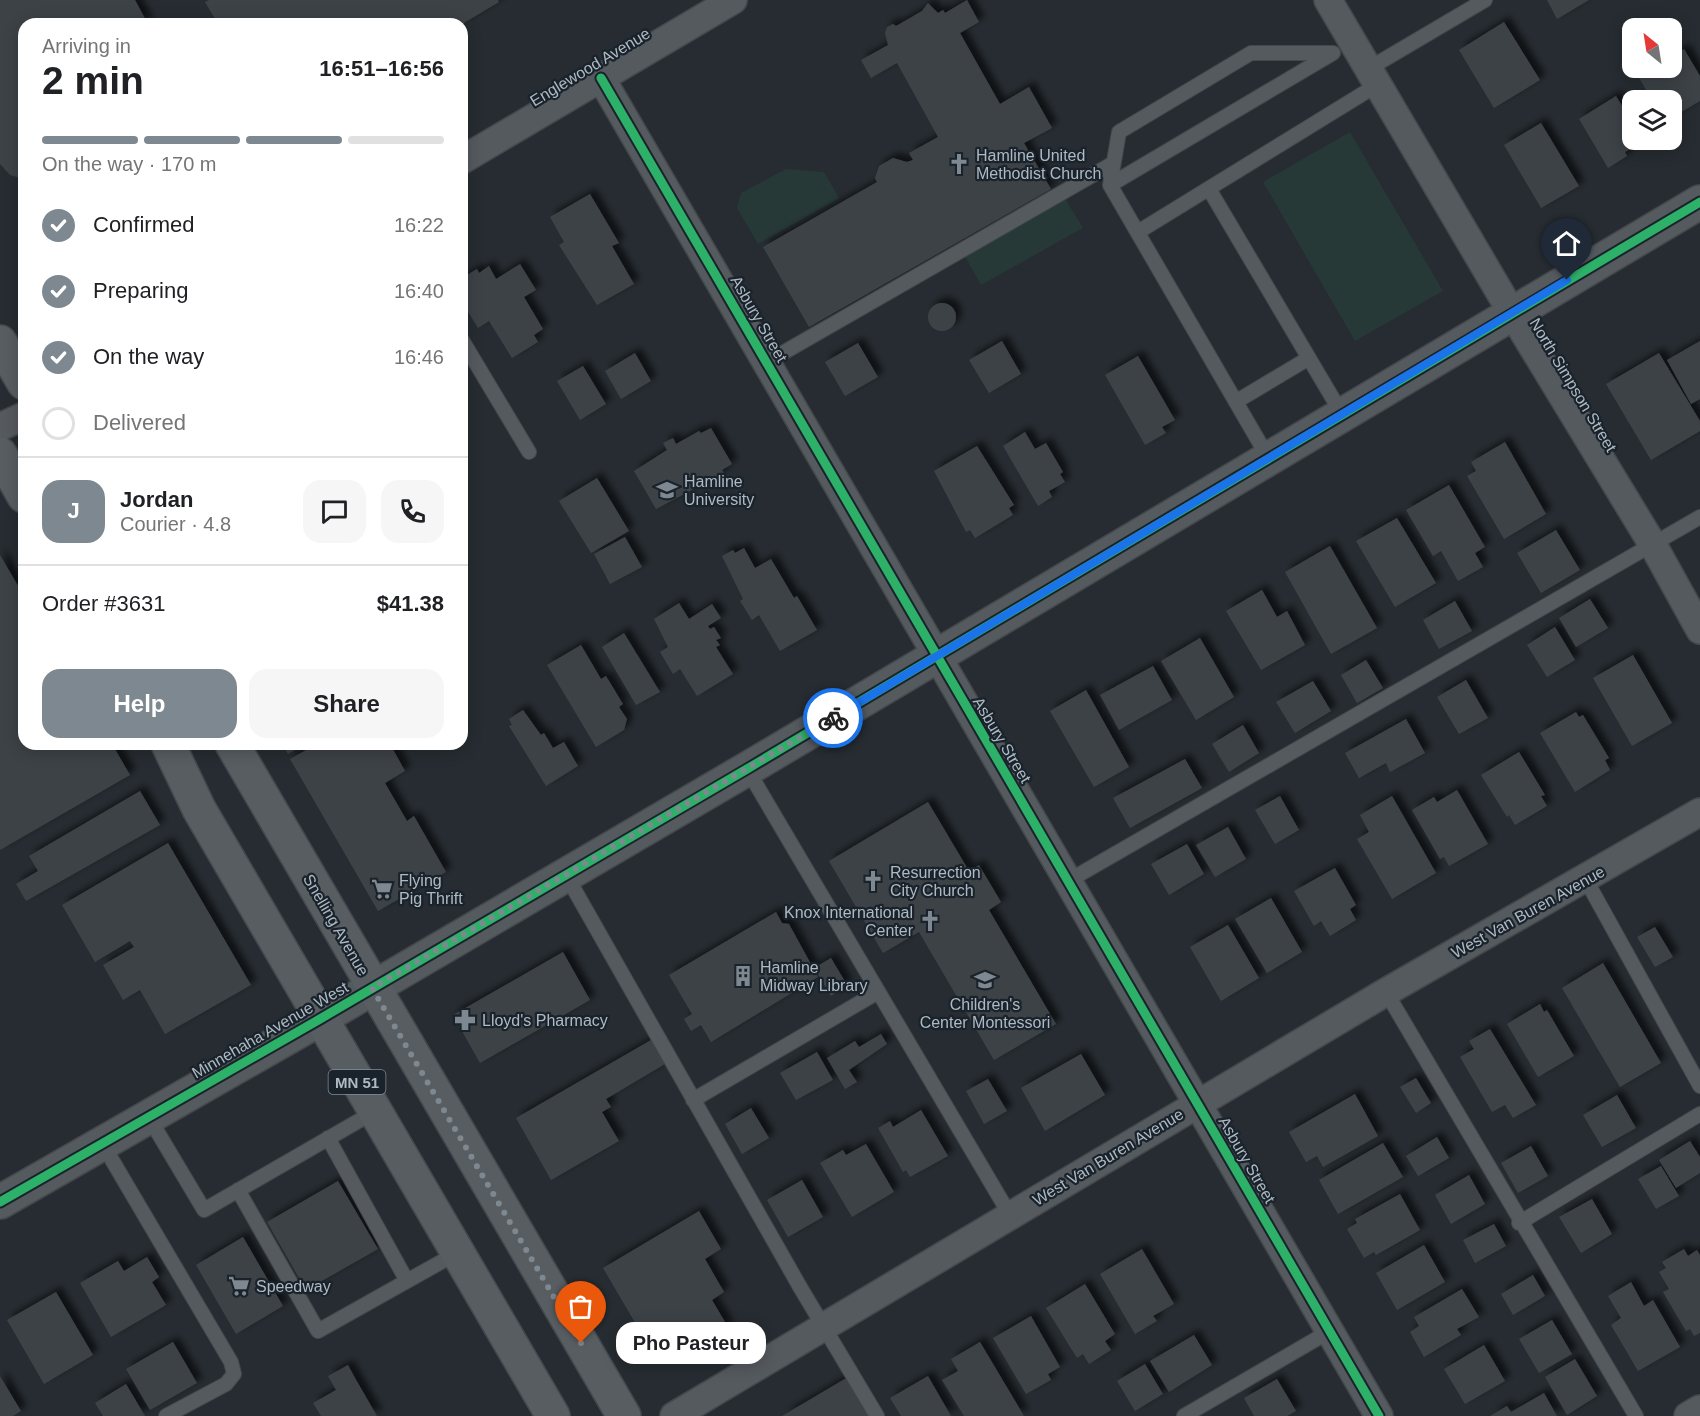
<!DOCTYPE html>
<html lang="en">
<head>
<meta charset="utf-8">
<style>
  body { margin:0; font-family:Arial,sans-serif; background:#f6f6f6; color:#202124; height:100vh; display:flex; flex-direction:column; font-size:22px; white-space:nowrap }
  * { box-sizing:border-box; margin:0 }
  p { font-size:20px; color:#757577 }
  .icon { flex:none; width:33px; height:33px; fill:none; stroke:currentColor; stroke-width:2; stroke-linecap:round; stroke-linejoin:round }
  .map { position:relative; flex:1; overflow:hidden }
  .side { position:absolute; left:18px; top:18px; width:450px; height:732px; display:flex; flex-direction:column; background:#fff; border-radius:18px; box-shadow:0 3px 15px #0003 }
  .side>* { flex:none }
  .needle { width:39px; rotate:330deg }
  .fabs { position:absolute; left:1622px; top:18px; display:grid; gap:12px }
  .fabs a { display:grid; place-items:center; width:60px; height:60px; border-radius:12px; background:#fff; box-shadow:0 3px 15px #0003; font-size:30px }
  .pin { position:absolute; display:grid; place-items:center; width:51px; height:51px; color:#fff; margin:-62px -26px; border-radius:50% 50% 50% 0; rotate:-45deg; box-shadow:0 0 6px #0007 }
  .pin .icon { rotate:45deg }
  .courier { position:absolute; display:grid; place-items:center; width:60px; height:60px; margin:-30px; border:4px solid #1a73e8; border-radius:50%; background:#fff; color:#222; box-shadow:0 2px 8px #0007 }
  .bubble { position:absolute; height:42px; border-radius:18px; background:#fff; box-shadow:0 3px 15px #0003; font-size:20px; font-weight:600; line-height:42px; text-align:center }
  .overview em { font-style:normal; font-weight:600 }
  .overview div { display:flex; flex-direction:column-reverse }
  .overview { display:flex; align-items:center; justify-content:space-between; height:102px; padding:0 24px }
  h1 { font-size:39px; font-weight:600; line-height:45px }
  .bar { display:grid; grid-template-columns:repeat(4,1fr); gap:9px 6px; align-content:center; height:72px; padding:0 24px }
  .bar i { height:8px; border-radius:4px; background:#e0e0e0 }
  .bar .on { background:#7e8890 }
  .bar p { grid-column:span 4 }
  .line { display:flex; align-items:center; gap:15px; padding:0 24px; border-top:2px solid #e0e0e0 }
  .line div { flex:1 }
  .round { display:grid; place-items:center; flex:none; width:63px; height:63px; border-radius:18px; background:#f6f6f6 }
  ol { padding:0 24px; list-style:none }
  li { display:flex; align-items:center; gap:18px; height:66px }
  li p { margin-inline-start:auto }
  li .icon { padding:6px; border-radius:50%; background:#7e8890; color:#fff; stroke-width:4 }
  li:last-child { color:#757577 }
  li i { width:33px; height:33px; border:3px solid #e0e0e0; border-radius:50% }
  .primary-button { display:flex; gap:12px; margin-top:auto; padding:12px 24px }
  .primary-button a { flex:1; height:69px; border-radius:18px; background:#7e8890; color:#fff; font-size:24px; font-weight:600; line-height:69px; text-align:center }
  .primary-button a+a { background:#f6f6f6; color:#202124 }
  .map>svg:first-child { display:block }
  .green { fill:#263937 }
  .building { fill:#3e4347; filter:url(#shadow) }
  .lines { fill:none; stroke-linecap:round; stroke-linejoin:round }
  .service-casing { stroke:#44484c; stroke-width:16 }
  .minor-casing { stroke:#44484c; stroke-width:30 }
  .tertiary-casing { stroke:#44484c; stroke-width:36 }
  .primary-casing { stroke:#43494e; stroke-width:36 }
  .service { stroke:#555a5f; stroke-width:14 }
  .minor { stroke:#555a5f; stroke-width:27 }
  .tertiary { stroke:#555a5f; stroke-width:33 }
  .primary { stroke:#575d61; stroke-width:33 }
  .cycleway-casing { stroke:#1a232b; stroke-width:13 }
  .cycleway { stroke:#2db169; stroke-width:9 }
  .done { stroke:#7e8890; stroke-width:6; stroke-dasharray:0 10.8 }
  .route { stroke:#1a73e8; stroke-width:8 }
  .labels { text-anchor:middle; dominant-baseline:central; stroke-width:4.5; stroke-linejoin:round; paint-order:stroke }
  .shield { fill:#1a232b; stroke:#828d95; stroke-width:1.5 }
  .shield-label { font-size:15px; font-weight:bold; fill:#aebac3 }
  .street-label { font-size:16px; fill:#aebac3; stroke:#1a232b }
  .poi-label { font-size:16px; fill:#aebac3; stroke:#1a232b; text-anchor:start }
</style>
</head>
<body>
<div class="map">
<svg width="1700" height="1416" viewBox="0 0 1700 1416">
  <defs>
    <filter id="shadow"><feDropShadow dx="5.5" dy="-5.5" stdDeviation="3" flood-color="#0009"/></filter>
  </defs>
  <rect width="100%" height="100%" fill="#262c31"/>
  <path class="green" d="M1350 132 1443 291 1355 341 1263 182Z
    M786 169 824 172 839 198 758 244 737 208 741 193Z
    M1064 197 1083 228 981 285 963 253Z"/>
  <path class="building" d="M0 0H135L148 24H24V179L10 175 0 164Z
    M209 0H498L499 2 462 24H218L205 2Z
    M967 0 979 22 960 33 1000 104 1029 87 1052 128 1024 143 1051 189 809 327 763 247 877 182 875 178 879 166 893 158 907 162 913 160 909 153 938 137 897 63 871 78 861 60 888 45 885 33 887 27 893 24 896 26 922 11 928 3 938 13 943 10 945 13Z
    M1547 0H1589L1557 19Z
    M1504 22 1540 80 1494 108 1459 50Z
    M1684 49 1700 76V101L1671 118V100H1652L1638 76 1653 68H1671V57Z
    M1616 96 1632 122V140H1636L1629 143 1632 148 1625 152 1627 156 1608 168 1579 119Z
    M1541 123 1579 186 1541 208 1504 145Z
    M590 194 619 243 612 246 634 284 597 305 559 245 564 242 550 217Z
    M520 264 536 290 524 297 543 329 534 335 538 342 512 358 489 321 478 328 462 302V278L477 269 479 273 489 266 496 279Z
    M928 317a14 14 0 1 1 28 0a14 14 0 1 1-28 0Z
    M1002 341 1021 374 989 393 969 360Z
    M1700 341V399L1691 404 1667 360Z
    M858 343 878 377 845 396 825 362Z
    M635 353 651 381 621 399 605 371Z
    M1659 353 1700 421V431L1651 460 1606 384Z
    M1138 356 1175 420 1162 427 1166 433 1145 445 1105 375Z
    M583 366 606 404 580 420 557 381Z
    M711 428 732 464 722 470 724 473 656 509 634 471 667 450 663 443 673 438 676 444 699 431 701 433Z
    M1025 432 1035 449 1046 443 1063 472 1060 474 1065 482 1049 491 1052 497 1038 506 1003 446Z
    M1505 442 1546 514 1504 539 1467 476 1476 471 1471 462Z
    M977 446 1014 505 1009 508 1013 515 975 538 970 530 966 532 934 471Z
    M597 478 629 531 591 553 559 501Z
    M1449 485 1485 547 1475 553 1483 567 1458 581 1441 551 1433 556 1406 510Z
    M1397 518 1436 583 1395 607 1356 541Z
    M1556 530 1580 570 1541 593 1517 553Z
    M625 537 642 567 610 584 594 554Z
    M1330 546 1377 628 1331 654 1285 572Z
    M744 548 755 568 771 559 794 598 797 596 817 630 780 651 759 615 752 620 740 601 743 599 722 556 733 550 735 553Z
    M0 555 24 596V744H112L130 775 0 850Z
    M1262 590 1277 617 1287 611 1305 645 1261 670 1226 611Z
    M1590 599 1608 628 1576 647 1559 618Z
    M1455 601 1472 631 1439 649 1423 620Z
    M679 603 689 619 712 604 721 618 708 626 710 629 714 627 721 638 716 640 720 645 716 647 733 674 697 696 680 669 673 674 660 652 668 647 654 619Z
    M1555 627 1575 660 1547 677 1527 645Z
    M624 633 660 692 636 705 602 647Z
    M1200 638 1234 697 1196 720 1161 661Z
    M581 645 601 679 606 676 623 704 619 707 627 719 624 730 596 747 547 665Z
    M1633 655 1672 723 1632 746 1593 678Z
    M1366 660 1383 688 1357 703 1341 675Z
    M1153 666 1172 700 1119 730 1100 695Z
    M1466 680 1488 718 1459 734 1437 697Z
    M1313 681 1331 711 1295 733 1276 702Z
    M1086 690 1129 767 1094 787 1050 711Z
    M523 710 541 735 544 733 553 748 564 742 578 766 546 786 509 726 512 725 509 719Z
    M1576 712 1579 717 1583 715 1609 758 1605 760 1610 770 1575 792 1540 733Z
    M1406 719 1425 753 1390 772 1386 763 1359 778 1345 753Z
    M1243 725 1259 753 1229 772 1212 744Z
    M282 744H303L288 754Z
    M317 744H390L405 771 385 783 407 821 414 816 446 872 378 911 290 759Z
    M1519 752 1545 795 1541 796 1547 806 1515 825 1509 815 1507 817 1481 775Z
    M1185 759 1202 788 1130 828 1113 798Z
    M1457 790 1488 844 1449 866 1444 857 1440 859 1412 810 1434 797 1437 802Z
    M140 791 160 825 26 901 16 884 38 871 29 856Z
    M1280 796 1299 830 1275 844 1255 810Z
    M1392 796 1436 873 1392 899 1357 839 1369 832 1360 815Z
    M928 802 969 871 979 865 1001 902 989 910 1056 1024 994 1060 919 932 883 953 829 861Z
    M1228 827 1246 859 1215 877 1196 845Z
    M168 843 251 985 165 1034 140 990 123 1000 103 965 134 947 130 941 95 962 62 905Z
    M1187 844 1204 874 1169 895 1151 864Z
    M1335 868 1356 905 1350 909 1356 920 1330 936 1321 921 1314 926 1294 891Z
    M1271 898 1302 952 1267 973 1235 919Z
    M776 912 782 923 789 924 818 977 711 1042 701 1025 691 1031 684 1019 692 1014 669 975Z
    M1228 925 1259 978 1221 1001 1190 947Z
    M1655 927 1673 957 1655 967 1637 937Z
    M563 952 590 1000 480 1063 453 1015Z
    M831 958 847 985 831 996 814 968Z
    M1603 963 1661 1063 1620 1087 1562 988Z
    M1540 1004 1544 1012 1547 1010 1574 1056 1538 1077 1507 1024Z
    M1490 1029 1536 1105 1513 1118 1505 1105 1492 1112 1460 1057 1474 1049 1469 1041Z
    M881 1034 887 1044 849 1070 857 1082 845 1089 827 1058 855 1041 859 1047Z
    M651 1040 665 1064 606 1099 611 1107 602 1112 619 1141 551 1180 516 1118Z
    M817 1052 833 1080 796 1100 780 1073Z
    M1081 1054 1105 1095 1045 1131 1021 1088Z
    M1416 1078 1431 1103 1416 1113 1400 1087Z
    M988 1079 1007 1111 984 1124 966 1091Z
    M1355 1094 1378 1136 1323 1167 1317 1156 1306 1162 1289 1132Z
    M1617 1095 1636 1128 1602 1147 1583 1115Z
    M751 1108 769 1138 742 1154 725 1124Z
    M921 1110 948 1156 910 1177 906 1170 903 1172 878 1128 890 1121 893 1127Z
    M1437 1137 1449 1158 1418 1176 1406 1156Z
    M1690 1141 1700 1157V1173L1676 1188 1659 1160Z
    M1383 1143 1403 1177 1338 1214 1319 1180Z
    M866 1144 894 1192 852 1217 820 1163 843 1150 846 1155Z
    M1531 1146 1548 1176 1518 1193 1501 1163Z
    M1661 1166 1679 1196 1656 1209 1638 1179Z
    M1469 1175 1485 1204 1451 1224 1435 1195Z
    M802 1180 823 1217 788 1237 767 1200Z
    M338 1181 378 1249 306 1290 267 1222Z
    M1400 1194 1420 1230 1376 1255 1374 1252 1364 1258 1347 1229 1357 1223 1355 1219Z
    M1592 1199 1612 1234 1581 1253 1559 1217Z
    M699 1211 721 1249 705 1259 724 1292 712 1300 728 1327 669 1363 657 1360 603 1268Z
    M1494 1224 1506 1246 1475 1263 1463 1240Z
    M243 1237 283 1306 236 1334 196 1265Z
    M1424 1245 1445 1282 1397 1310 1376 1273Z
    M1142 1249 1174 1304 1153 1316 1157 1321 1135 1334 1100 1274Z
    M1684 1249 1688 1256 1697 1250 1700 1255V1333L1694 1336 1690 1329 1686 1331 1663 1292 1669 1289 1659 1272 1666 1268 1662 1262Z
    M147 1257 159 1277 152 1282 166 1305 111 1337 80 1283 118 1261 124 1271Z
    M1533 1275 1545 1296 1513 1315 1501 1294Z
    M1631 1282 1644 1306 1653 1300 1680 1347 1638 1371 1611 1325 1621 1318 1608 1296Z
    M1085 1284 1115 1334 1105 1341 1111 1350 1089 1364 1083 1354 1077 1358 1046 1308Z
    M1462 1289 1479 1317 1457 1329 1461 1335 1424 1357 1410 1332 1419 1326 1414 1317Z
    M56 1292 93 1355 44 1384 7 1320Z
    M1031 1316 1060 1367 1048 1374 1051 1380 1026 1394 993 1338Z
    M1552 1320 1572 1354 1539 1373 1519 1339Z
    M1194 1335 1212 1365 1169 1392 1150 1361Z
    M173 1342 197 1383 150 1410 126 1369Z
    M980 1342 1024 1416H964L942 1380 958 1371 951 1359Z
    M1484 1345 1505 1381 1465 1404 1444 1369Z
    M1575 1359 1597 1396 1567 1415 1545 1377Z
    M1145 1364 1163 1394 1135 1411 1117 1381Z
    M348 1365 355 1378 377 1416H321L313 1403 336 1390 328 1376Z
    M0 1376 21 1411 13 1416H0Z
    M928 1376 951 1416H901L890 1398Z
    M848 1377 871 1416H782Z
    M1277 1379 1296 1411 1287 1416H1254L1244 1398Z
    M126 1384 145 1416H103L95 1403Z
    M1544 1393 1557 1416H1490L1507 1406 1511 1412Z"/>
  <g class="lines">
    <defs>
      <path id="service" d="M1368 69 1485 0
        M1110 185 1333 53
        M1209 189 1342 414
        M1138 232 1377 85
        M462 340 529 452
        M767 362 1112 164
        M1237 401 1309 358
        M1269 459 1110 185 1119 132 1251 53H1333
        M747 769 1010 1215
        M566 875 800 1287 877 1416
        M1586 880 1700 1086
        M1068 881 1700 517
        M1386 992 1636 1416
        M693 1100 878 992
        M148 1116 204 1210 374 1112
        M328 1138 407 1281
        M102 1143 231 1362 234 1374 226 1384 166 1416
        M238 1190 318 1331 457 1253
        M1519 1223 1700 1114
        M1184 1416 1330 1331"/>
      <path id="minor" d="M1328 0 1512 313 1653 545 1700 630
        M601 78 1379 1416
        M462 160 733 0
        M0 427 24 416
        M674 1416 1386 992 1700 812
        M1688 1416 1700 1409"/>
      <path id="tertiary" d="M0 1202 320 1019 747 769 1700 202"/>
      <path id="primary" d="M0 342 24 383
        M0 454 24 496
        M168 744 199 809 553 1416
        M232 744 624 1416"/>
    </defs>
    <use href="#service" class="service-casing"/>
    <use href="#minor" class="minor-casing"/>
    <use href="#tertiary" class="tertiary-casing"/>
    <use href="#primary" class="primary-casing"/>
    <use href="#service" class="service"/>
    <use href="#minor" class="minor"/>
    <use href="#tertiary" class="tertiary"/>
    <use href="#primary" class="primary"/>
    <defs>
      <path id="cycleway" d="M601 78 1379 1416
        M0 1202 320 1019 747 769 1700 202"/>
    </defs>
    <use href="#cycleway" class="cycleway-casing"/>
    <use href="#cycleway" class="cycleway"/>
  </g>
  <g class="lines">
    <path class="done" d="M581 1343 372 988 833 718"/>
    <path class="route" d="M833 718 1567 280"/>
  </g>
  <defs>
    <symbol id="church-bare" viewBox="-9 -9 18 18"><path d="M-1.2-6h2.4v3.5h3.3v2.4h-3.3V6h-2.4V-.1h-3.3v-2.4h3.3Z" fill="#7e8890" stroke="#1a232b" stroke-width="2.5" paint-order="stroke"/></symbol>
    <symbol id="university-bare" viewBox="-9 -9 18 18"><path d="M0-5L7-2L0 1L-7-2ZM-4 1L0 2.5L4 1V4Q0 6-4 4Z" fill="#7e8890" stroke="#1a232b" stroke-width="2.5" paint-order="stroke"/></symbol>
    <symbol id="supermarket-bare" viewBox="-9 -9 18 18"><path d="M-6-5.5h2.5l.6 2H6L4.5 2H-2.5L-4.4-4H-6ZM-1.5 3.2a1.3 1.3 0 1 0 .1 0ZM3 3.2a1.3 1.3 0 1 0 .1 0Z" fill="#7e8890" stroke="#1a232b" stroke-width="2.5" paint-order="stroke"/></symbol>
    <symbol id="building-bare" viewBox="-9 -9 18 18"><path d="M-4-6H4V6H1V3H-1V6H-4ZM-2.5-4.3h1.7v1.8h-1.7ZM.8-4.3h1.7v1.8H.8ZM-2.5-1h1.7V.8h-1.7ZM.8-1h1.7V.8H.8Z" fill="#7e8890" stroke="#1a232b" stroke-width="2.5" paint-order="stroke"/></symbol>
    <symbol id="school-bare" viewBox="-9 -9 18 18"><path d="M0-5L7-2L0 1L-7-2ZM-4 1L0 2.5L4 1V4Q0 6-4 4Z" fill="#7e8890" stroke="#1a232b" stroke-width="2.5" paint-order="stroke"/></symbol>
    <symbol id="pharmacy-bare" viewBox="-9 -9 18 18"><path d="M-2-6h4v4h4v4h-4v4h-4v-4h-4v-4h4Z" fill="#7e8890" stroke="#1a232b" stroke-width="2.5" paint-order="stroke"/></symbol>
  </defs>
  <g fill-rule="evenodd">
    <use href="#church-bare" x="944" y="149" width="30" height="30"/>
    <use href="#university-bare" x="652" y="475" width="30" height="30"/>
    <use href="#church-bare" x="858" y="866" width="30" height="30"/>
    <use href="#supermarket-bare" x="367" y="874" width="30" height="30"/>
    <use href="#church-bare" x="915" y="906" width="30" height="30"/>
    <use href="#building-bare" x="728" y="961" width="30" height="30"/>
    <use href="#school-bare" x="970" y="965" width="30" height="30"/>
    <use href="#pharmacy-bare" x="450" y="1005" width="30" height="30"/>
    <use href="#supermarket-bare" x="224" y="1271" width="30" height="30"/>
  </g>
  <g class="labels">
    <rect class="shield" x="328.5" y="1070" width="57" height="24" rx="4.5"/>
    <g class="shield-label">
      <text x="357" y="1082">MN 51</text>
    </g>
    <g class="street-label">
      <text transform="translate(590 67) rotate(-31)">Englewood Avenue</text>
      <text transform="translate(759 319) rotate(60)">Asbury Street</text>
      <text transform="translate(1573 385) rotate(59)">North Simpson Street</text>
      <text transform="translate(1002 740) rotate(59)">Asbury Street</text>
      <text transform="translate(1528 912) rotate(-29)">West Van Buren Avenue</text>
      <text transform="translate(336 925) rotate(60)">Snelling Avenue</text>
      <text transform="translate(270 1030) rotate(-30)">Minnehaha Avenue West</text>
      <text transform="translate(1108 1157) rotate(-31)">West Van Buren Avenue</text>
      <text transform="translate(1247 1160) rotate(60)">Asbury Street</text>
    </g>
    <g class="poi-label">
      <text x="976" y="155">Hamline United<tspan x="976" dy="18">Methodist Church</tspan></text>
      <text x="684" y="481">Hamline<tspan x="684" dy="18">University</tspan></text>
      <text x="890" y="872">Resurrection<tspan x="890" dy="18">City Church</tspan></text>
      <text x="399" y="880">Flying<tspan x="399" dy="18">Pig Thrift</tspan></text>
      <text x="913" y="912" text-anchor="end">Knox International<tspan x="913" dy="18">Center</tspan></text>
      <text x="760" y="967">Hamline<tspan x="760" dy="18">Midway Library</tspan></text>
      <text x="985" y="1004" text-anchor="middle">Children's<tspan x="985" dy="18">Center Montessori</tspan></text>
      <text x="482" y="1020">Lloyd's Pharmacy</text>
      <text x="256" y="1286">Speedway</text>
    </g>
  </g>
</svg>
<div class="fabs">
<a><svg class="needle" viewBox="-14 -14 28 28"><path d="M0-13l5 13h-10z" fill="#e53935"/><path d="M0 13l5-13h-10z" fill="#757577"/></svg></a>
<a><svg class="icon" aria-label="layers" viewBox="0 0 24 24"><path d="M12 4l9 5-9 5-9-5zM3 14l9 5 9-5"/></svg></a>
</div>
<div class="pin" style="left:581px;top:1343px;background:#ea580c"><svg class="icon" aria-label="bag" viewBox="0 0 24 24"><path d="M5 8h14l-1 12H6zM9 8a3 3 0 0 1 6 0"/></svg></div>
<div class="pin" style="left:1567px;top:280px;background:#1f2937"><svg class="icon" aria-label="home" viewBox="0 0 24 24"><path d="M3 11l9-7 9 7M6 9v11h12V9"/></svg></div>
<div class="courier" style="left:833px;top:718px"><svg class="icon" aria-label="bike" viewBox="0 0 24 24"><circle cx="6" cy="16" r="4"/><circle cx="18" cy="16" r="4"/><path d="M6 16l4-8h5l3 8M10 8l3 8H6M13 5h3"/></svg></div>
<div class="bubble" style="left:616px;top:1322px;width:150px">Pho Pasteur</div>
<section class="side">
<div class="overview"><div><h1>2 min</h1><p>Arriving in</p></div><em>16:51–16:56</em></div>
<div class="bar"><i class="on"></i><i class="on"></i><i class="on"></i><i></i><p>On the way · 170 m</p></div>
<ol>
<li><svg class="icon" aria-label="check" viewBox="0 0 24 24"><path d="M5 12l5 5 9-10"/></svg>Confirmed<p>16:22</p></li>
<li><svg class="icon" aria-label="check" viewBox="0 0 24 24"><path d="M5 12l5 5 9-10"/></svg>Preparing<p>16:40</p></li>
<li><svg class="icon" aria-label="check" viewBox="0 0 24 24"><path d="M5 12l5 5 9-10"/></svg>On the way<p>16:46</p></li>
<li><i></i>Delivered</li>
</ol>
<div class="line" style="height:108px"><b class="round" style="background:#7e8890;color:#fff">J</b><div><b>Jordan</b><p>Courier · 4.8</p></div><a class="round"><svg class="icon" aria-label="chat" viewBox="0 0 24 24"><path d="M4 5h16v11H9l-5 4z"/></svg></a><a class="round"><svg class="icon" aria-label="phone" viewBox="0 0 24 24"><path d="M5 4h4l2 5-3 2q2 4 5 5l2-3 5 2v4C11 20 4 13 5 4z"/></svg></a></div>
<div class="line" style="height:78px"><div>Order #3631</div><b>$41.38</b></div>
<div class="primary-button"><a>Help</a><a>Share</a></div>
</section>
</div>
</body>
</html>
